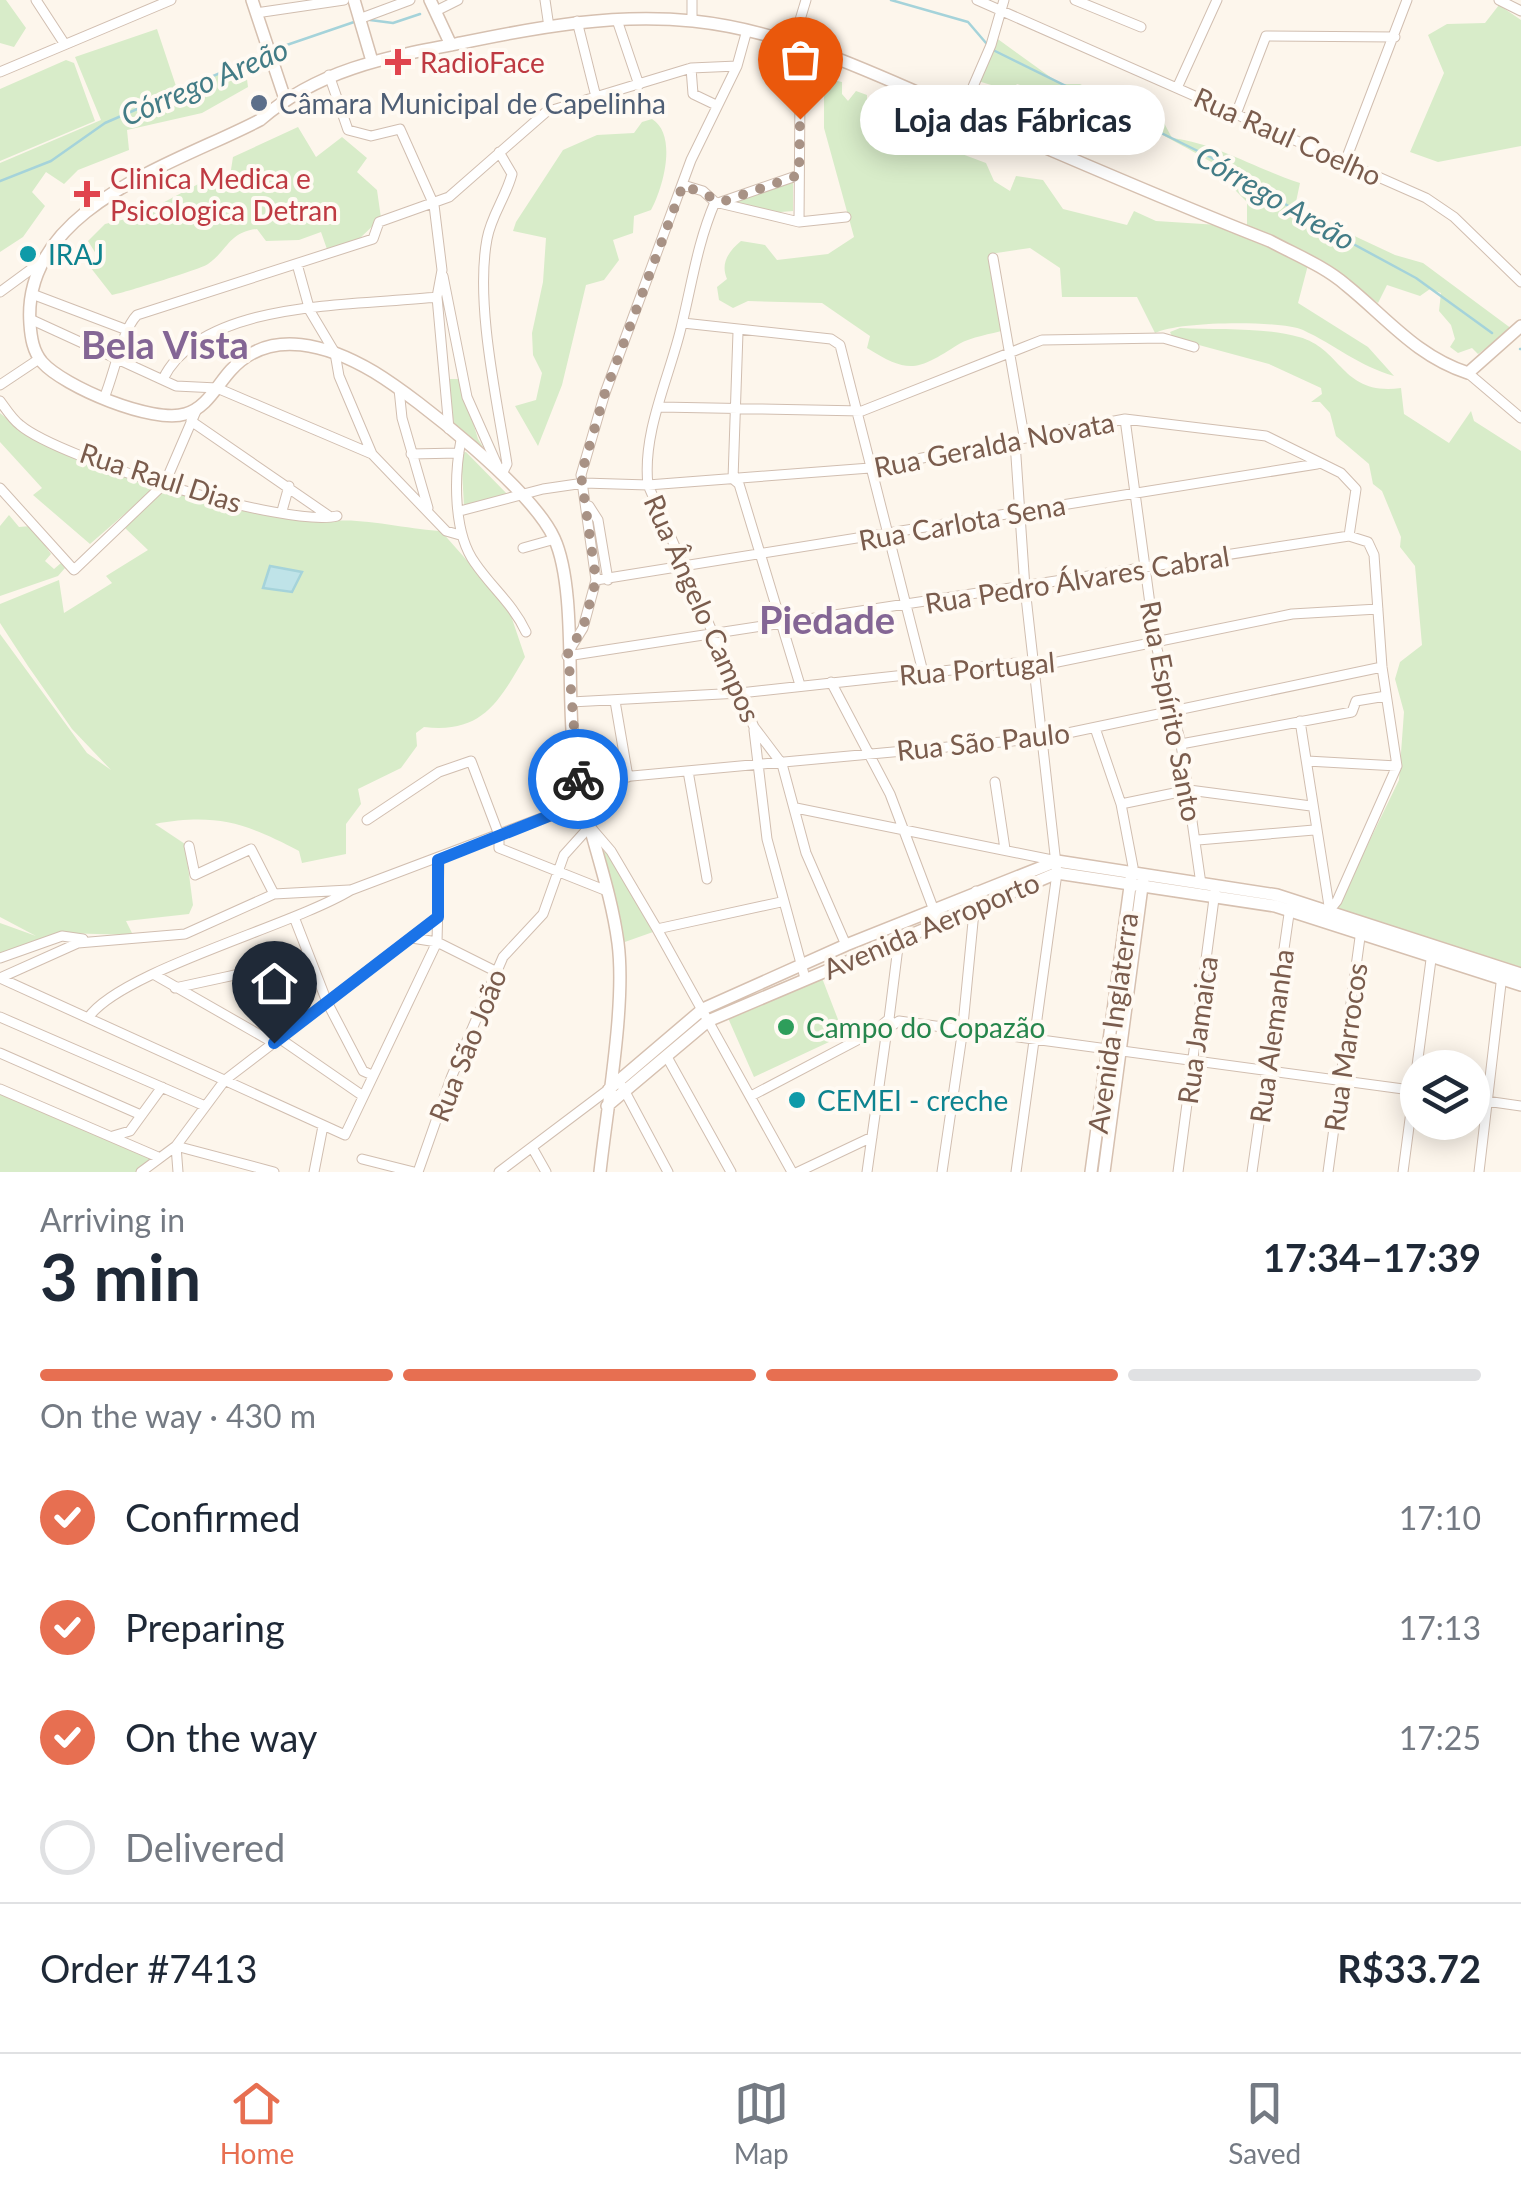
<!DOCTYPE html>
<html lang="en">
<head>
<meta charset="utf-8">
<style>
  body { margin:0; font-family:Lato,sans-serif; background:#f2f2f3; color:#1f2937; height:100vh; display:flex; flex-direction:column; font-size:38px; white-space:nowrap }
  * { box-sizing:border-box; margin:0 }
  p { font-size:32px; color:#747a83 }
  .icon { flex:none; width:55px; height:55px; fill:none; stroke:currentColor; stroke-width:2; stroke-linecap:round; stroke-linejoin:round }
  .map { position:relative; height:1172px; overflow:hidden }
  .sheet { display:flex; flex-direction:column; background:#fff; flex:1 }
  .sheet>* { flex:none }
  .fabs { position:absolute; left:1400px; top:1050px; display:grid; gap:20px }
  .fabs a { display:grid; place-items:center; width:90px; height:90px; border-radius:50%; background:#fff; box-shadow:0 5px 25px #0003; font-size:50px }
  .pin { position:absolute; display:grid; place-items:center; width:85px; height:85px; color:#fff; margin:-102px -42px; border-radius:50% 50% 50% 0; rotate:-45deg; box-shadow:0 0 10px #0007 }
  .pin .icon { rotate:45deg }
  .courier { position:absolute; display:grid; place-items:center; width:100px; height:100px; margin:-50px; border:8px solid #1a73e8; border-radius:50%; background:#fff; color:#222; box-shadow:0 2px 12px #0007 }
  .bubble { position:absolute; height:70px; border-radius:35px; background:#fff; box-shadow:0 5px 25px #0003; font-size:32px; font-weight:700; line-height:70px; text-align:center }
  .overview em { font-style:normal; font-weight:700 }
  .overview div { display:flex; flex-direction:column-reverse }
  .overview { display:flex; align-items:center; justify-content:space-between; height:170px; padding:0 40px }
  h1 { font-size:65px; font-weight:700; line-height:75px }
  .bar { display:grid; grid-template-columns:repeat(4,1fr); gap:15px 10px; align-content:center; height:120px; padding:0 40px }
  .bar i { height:12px; border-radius:8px; background:#e0e1e3 }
  .bar .selected { background:#e76f51 }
  .bar p { grid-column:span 4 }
  .line { display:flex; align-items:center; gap:25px; padding:0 40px; border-top:2px solid #e0e1e3 }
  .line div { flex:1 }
  ol { padding:0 40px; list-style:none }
  li { display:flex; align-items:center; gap:30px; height:110px }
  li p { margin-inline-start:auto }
  li .icon { padding:10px; border-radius:50%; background:#e76f51; color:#fff; stroke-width:4 }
  li:last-child { color:#747a83 }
  li i { width:55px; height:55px; border:5px solid #e0e1e3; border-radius:50% }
  .menu { display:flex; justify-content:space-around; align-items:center; height:140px; border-top:2px solid #e0e1e3; background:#fff; font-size:28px; color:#747a83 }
  .menu a { display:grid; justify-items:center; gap:5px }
  .menu .selected { color:#e76f51 }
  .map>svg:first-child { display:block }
  .green { fill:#d8ecc9 }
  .water { fill:#bfe3e8; stroke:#a5d3da; stroke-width:2.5 }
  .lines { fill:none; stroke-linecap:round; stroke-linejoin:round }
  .stream { stroke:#a5d3da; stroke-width:2.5 }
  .street-casing { stroke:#d1beb0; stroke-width:11 }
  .secondary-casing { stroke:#d6c0b0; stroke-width:14 }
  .street { stroke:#fff; stroke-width:9 }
  .secondary { stroke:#fff; stroke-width:11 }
  .done { stroke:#a89285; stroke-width:10; stroke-dasharray:0 18 }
  .route { stroke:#1a73e8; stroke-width:12 }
  .health-dot { fill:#e0444e; stroke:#fffaf3; stroke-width:4 }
  .service-dot { fill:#5c6f8a; stroke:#fffaf3; stroke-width:4 }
  .culture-dot { fill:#0f9aa8; stroke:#fffaf3; stroke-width:4 }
  .leisure-dot { fill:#2e9e5b; stroke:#fffaf3; stroke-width:4 }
  .labels { text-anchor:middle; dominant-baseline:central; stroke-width:8; stroke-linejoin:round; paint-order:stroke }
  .health-label { font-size:28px; fill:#be3a42; stroke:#fffaf3; text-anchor:start }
  .service-label { font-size:28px; fill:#4e5e75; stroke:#fffaf3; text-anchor:start }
  .street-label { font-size:28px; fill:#7a5c4d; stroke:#fffaf3 }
  .culture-label { font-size:28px; fill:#0d838f; stroke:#fffaf3; text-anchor:start }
  .leisure-label { font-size:28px; fill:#27864d; stroke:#fffaf3; text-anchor:start }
  .water-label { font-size:30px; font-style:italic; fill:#437c86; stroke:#fffaf3 }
  .district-label { font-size:38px; font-weight:bold; fill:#846695; stroke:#fffaf3 }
</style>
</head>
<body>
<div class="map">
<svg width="1521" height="1172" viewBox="0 0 1521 1172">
  <rect width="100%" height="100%" fill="#fdf6ec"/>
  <path class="green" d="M0 0H6L26 28 14 47 0 43Z
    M1499 5 1521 20V146L1438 162 1410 152 1444 73 1428 35 1447 24 1485 23Z
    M157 29 177 89 245 64 248 87 202 113 127 130 129 150 78 170 64 184 46 172 32 192 45 206 23 237 0 252V163L101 120 75 57Z
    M995 37 1060 84H1080L1140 116 1163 121 1172 138C1218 144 1256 169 1300 183L1296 202 1316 218 1395 255 1423 263 1512 329 1478 354 1472 348 1458 353 1450 347 1455 339 1451 325 1439 311 1441 293 1430 289 1420 296 1387 285 1378 303 1320 259 1247 228V202L1229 184 1235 176C1201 156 1106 98 1071 107L1064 99 1017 84 1011 91 978 81Z
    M66 60 74 63 95 121 0 161V89Z
    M824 78 842 82V94L848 101 856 91 867 95V107L879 111 898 104 935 144 986 163 994 181 1010 191 1016 176 1043 180 1063 209 1127 225 1134 211 1156 221 1219 225 1308 265 1298 303 1368 347 1394 376C1359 366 1335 345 1303 330 1280 320 1178 321 1155 333L1137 297H1062L1060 268 1030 248 990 254 1005 330C991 334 971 337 959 344 918 370 910 375 867 348L870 336 822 303 748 301 733 308 719 300 717 287 727 279C720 263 729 251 741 241L765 245 777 260 828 254 854 237 824 128Z
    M652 119C678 135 663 188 651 210L634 216 633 233 613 240 619 260 604 280 586 285 562 385 538 446 515 406 536 400 542 373 533 355 532 333 543 282 546 238 513 231 516 222 563 150 597 135 634 133 642 122Z
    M298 127 316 157 342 137 367 158 357 172 377 190 381 218 359 239 328 252 321 232 299 240 266 241 257 229C229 232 228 250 208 264 201 269 120 294 112 295L87 263 98 257 88 241 105 224 138 216 202 182 211 187 230 176 233 157Z
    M793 180V211L768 213 729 202Z
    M1180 328C1218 330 1263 327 1299 337 1343 349 1341 396 1401 388L1404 414 1449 443 1471 411 1474 421 1521 451V970L1337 908 1399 780 1404 712 1395 679 1400 662 1422 645 1415 566 1400 547 1401 537 1382 491 1373 484 1369 464 1336 436 1330 413 1320 402H1311L1322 394 1321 388 1269 364 1173 338 1170 332Z
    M449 379H460L478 439 493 463 454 426Z
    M0 413 24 433 158 485 90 544 33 495 42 488 0 442Z
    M466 452 510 497 464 506 461 453Z
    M165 486 223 506 332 522C352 516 413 530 441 531L508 607 525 657C499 702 482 734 424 727L416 733 417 746 401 768 358 789 361 804 346 824V854L302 863 299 851C246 823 216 813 155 824L185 844 193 905 189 914 126 921 133 935 61 933 0 953V923L36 936 0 917V634L87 753 111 770 72 729 28 666 0 623V604L59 580 64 613 112 583 106 576 148 550 125 528Z
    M9 515 19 527 31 526 51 554 45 561 54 569 61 563 65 568 58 576 0 596V526Z
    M600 850 610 854 653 932 622 943Z
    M822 978 844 1035 754 1077 728 1018Z
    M0 1091 152 1159 137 1172H0Z"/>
  <path class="water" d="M270 566 302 572 292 592 263 588Z"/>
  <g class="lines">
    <path class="stream" d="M891 0 968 22 986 43
      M370 20 393 23 420 14
      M275 49 357 21
      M991 49 1212 158 1320 226 1416 278 1492 333
      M0 181 51 161 105 123 264 54
      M1520 349H1521"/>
    <defs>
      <path id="street" d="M36 0 64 43
        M545 0 549 27
        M692 0V21
        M977 0 1426 198 1454 217 1521 282
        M1075 0 1141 27
        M1499 0 1521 11
        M438 10 458 0
        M256 13 344 0
        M359 19 410 0
        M617 20 639 85
        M577 21 596 97
        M793 43 806 0
        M691 68 693 94 716 105
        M0 72 171 0
        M329 75 348 130 371 136 400 129 434 205 442 270 437 297 449 429
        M1177 88 1217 0
        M962 112 991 45 1004 0
        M1236 114 1266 36 1395 37
        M499 152 512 174C506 197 491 216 487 239 475 303 497 400 507 464L502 474
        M1345 162 1407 0
        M683 185 703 191 715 202
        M715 202C697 244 692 284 681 328 669 378 642 433 648 485L754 727 782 764 806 853 846 945
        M715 202 799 222 846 217
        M721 202 799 175
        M799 222 800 91 814 50
        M993 258 1024 436
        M297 264 310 311 335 353 339 376 372 454
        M443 276 467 397 498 467
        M0 292 41 262
        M32 294 127 330
        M30 319 176 386 217 388 372 454 446 531 460 535
        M683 323 831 339 840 345 923 672
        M738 332 733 479 739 484 800 685
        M1468 373 1521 418
        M163 379C202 299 358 306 437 297
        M0 385 39 359
        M399 389 402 418 428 508
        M104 398C114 375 122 330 137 315L373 239 379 222 449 197 546 112 691 68 737 66
        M0 401C6 409 12 419 20 425 60 459 286 528 337 516
        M660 407 862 411 1042 340 1163 338 1194 347
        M1125 419 1155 641 1181 744 1201 884
        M191 421 329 516
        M461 440C454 476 453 533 475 563 492 588 513 604 526 632
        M1015 442 1025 588 1057 873 1016 1172
        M411 454 459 453
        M0 488 74 570 165 483 196 411
        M589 506 598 520 608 580
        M282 511 289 486
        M460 511 543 489 584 483 648 485 870 468 1125 419 1266 436 1341 473 1356 489 1349 536 1368 542 1374 555 1382 667 1397 766 1337 901 1328 912
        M523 548 555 539
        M596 580 1317 464
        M570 649 583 628 596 580 581 475 605 393 691 160 737 66 747 30
        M567 656 1349 536
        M831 682 890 794 938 921
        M615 701 628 777
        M571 702 740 693 1016 663 1033 667 1292 614 1378 609
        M1300 721 1329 906
        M1095 728 1121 804 1133 867 1130 873
        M754 730 767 839 805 978
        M1181 744 1352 712 1356 701 1386 696
        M1307 761 1397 766
        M688 771 707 879
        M578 781 1044 738 1382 667
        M995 782 1005 849
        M1121 804 1189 790 1311 806
        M796 808 1057 861
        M367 820 439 772 471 761 499 835V848L607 891
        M593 830 611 851 657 929 792 1172
        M1198 840 1314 830
        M189 846 195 875 251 849 274 894
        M294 917 327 1002 363 1071 372 1075
        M657 929 781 902
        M412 938 437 942 497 972
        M0 958 62 936 83 939
        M155 975 274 1043
        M0 978 345 1135 437 942 439 860
        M0 978 78 943 185 934 274 894 349 890
        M175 988 267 968 307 953
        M0 1017 205 1106
        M88 1018C120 971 292 926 351 890L584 802
        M889 1019 899 939
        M893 1024 889 1019 883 1024 887 1029 899 1021 957 1029
        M963 1025 976 891
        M967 1030 962 1035 957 1031 963 1025 967 1030 1418 1091
        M279 1038 363 1096
        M0 1053 141 1115
        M667 1057 731 1172
        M622 1086 668 1172
        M0 1089 158 1157
        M751 1096 884 1026
        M1472 1099 1521 1106
        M113 1136 130 1131 162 1087
        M533 1149 546 1172
        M362 1159 414 1172
        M141 1172 176 1146 225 1080 438 917
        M178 1172 176 1146 274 1172
        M314 1172 323 1126
        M418 1172 451 1078 503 957 543 914 564 855 591 825
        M499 1172 609 1089
        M798 1172 872 1137
        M867 1172 887 1029
        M942 1172 962 1035
        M1178 1172 1215 891
        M1252 1172 1290 907
        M1328 1172 1361 930
        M1403 1172 1432 952
        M1479 1172 1502 975"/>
      <path id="secondary" d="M252 0 285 99
        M354 0 372 61
        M430 0 451 45
        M609 1089 703 1009 846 945 1057 861 1277 895 1521 974
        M607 1106 708 1021 1057 873 1275 906 1521 985
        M600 1172C607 1107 626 1004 618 943 609 875 579 811 573 742 567 688 576 585 554 538 532 490 420 400 374 372 330 346 271 326 231 370 217 385 207 408 185 414 153 424 64 387 42 362 33 351 31 338 30 324 21 207 178 163 260 120 319 69 387 57 461 43 538 27 614 13 693 21 789 31 877 75 964 113 1066 156 1167 201 1270 241 1296 255 1324 266 1346 285 1387 318 1416 356 1468 373L1521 326
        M1091 1172 1131 879
        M1104 1172 1143 879"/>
    </defs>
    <use href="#street" class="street-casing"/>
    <use href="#secondary" class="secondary-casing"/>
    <use href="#street" class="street"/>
    <use href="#secondary" class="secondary"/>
  </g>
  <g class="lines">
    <path class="done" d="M578 779 568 652 583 628 596 580 581 475 605 393 683 185 722 202 799 175 800 119"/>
    <path class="route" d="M274 1043 438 917V860L584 802 578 779"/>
  </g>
  <g class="health-dot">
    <path d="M393 47h10v10h10v10h-10v10h-10v-10h-10v-10h10z"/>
    <path d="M82 179h10v10h10v10h-10v10h-10v-10h-10v-10h10z"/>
  </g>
  <circle class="service-dot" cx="259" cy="103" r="10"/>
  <g class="culture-dot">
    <circle cx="28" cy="254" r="10"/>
    <circle cx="797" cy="1100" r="10"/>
  </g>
  <circle class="leisure-dot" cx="786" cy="1027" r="10"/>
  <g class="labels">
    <g class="health-label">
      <text x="420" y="62">RadioFace</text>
      <text x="110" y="178">Clinica Medica e<tspan x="110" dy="32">Psicologica Detran</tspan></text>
    </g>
    <g class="service-label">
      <text x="279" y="103">Câmara Municipal de Capelinha</text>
    </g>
    <g class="street-label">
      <text transform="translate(1288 136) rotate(24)">Rua Raul Coelho</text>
      <text transform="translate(994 444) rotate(-11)">Rua Geralda Novata</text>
      <text transform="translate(161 477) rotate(18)">Rua Raul Dias</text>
      <text transform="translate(962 522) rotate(-10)">Rua Carlota Sena</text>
      <text transform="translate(1077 579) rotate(-9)">Rua Pedro Álvares Cabral</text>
      <text transform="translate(703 608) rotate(66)">Rua Ângelo Campos</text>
      <text transform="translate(977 668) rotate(-5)">Rua Portugal</text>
      <text transform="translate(1172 711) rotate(79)">Rua Espírito Santo</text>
      <text transform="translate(983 741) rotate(-6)">Rua São Paulo</text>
      <text transform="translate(931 925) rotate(-23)">Avenida Aeroporto</text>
      <text transform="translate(1112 1023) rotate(-82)">Avenida Inglaterra</text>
      <text transform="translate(1197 1030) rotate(-82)">Rua Jamaica</text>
      <text transform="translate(1271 1036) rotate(-82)">Rua Alemanha</text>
      <text transform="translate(467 1045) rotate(-68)">Rua São João</text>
      <text transform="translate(1345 1047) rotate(-82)">Rua Marrocos</text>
    </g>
    <g class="culture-label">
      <text x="48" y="254">IRAJ</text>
      <text x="817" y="1100">CEMEI - creche</text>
    </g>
    <g class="leisure-label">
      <text x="806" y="1027">Campo do Copazão</text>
    </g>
    <g class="water-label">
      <text transform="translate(204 81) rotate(-23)">Córrego Areão</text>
      <text transform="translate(1276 197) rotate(30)">Córrego Areão</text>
    </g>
    <g class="district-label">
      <text x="165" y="344">Bela Vista</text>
      <text x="827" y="619">Piedade</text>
    </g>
  </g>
</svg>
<div class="fabs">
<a><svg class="icon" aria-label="layers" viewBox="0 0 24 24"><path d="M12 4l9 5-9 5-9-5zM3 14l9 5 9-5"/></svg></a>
</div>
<div class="pin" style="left:800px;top:119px;background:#ea580c"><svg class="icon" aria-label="bag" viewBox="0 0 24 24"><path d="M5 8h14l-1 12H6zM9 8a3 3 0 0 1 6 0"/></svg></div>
<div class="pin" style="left:274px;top:1043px;background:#1f2937"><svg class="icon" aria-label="home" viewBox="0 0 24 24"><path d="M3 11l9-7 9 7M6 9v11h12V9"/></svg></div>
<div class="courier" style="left:578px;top:779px"><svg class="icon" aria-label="bike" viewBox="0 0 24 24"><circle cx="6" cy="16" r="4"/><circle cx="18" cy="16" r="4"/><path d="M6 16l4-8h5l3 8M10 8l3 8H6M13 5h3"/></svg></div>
<div class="bubble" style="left:860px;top:85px;width:305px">Loja das Fábricas</div>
</div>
<section class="sheet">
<div class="overview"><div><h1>3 min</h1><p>Arriving in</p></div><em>17:34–17:39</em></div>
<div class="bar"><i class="selected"></i><i class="selected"></i><i class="selected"></i><i></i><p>On the way · 430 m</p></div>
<ol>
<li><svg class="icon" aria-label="check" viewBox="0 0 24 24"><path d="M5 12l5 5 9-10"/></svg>Confirmed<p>17:10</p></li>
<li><svg class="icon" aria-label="check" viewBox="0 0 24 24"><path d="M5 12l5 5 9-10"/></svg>Preparing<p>17:13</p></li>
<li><svg class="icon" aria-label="check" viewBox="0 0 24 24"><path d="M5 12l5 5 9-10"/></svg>On the way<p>17:25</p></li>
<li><i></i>Delivered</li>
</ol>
<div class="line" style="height:130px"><div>Order #7413</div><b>R$33.72</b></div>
</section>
<nav class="menu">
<a class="selected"><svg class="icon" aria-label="home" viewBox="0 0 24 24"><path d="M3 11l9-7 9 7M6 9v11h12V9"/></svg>Home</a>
<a><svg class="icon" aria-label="map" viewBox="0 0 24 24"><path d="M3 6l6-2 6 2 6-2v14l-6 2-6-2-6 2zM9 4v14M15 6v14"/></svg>Map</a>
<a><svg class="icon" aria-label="saved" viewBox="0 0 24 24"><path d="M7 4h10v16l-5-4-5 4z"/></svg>Saved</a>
</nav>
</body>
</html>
